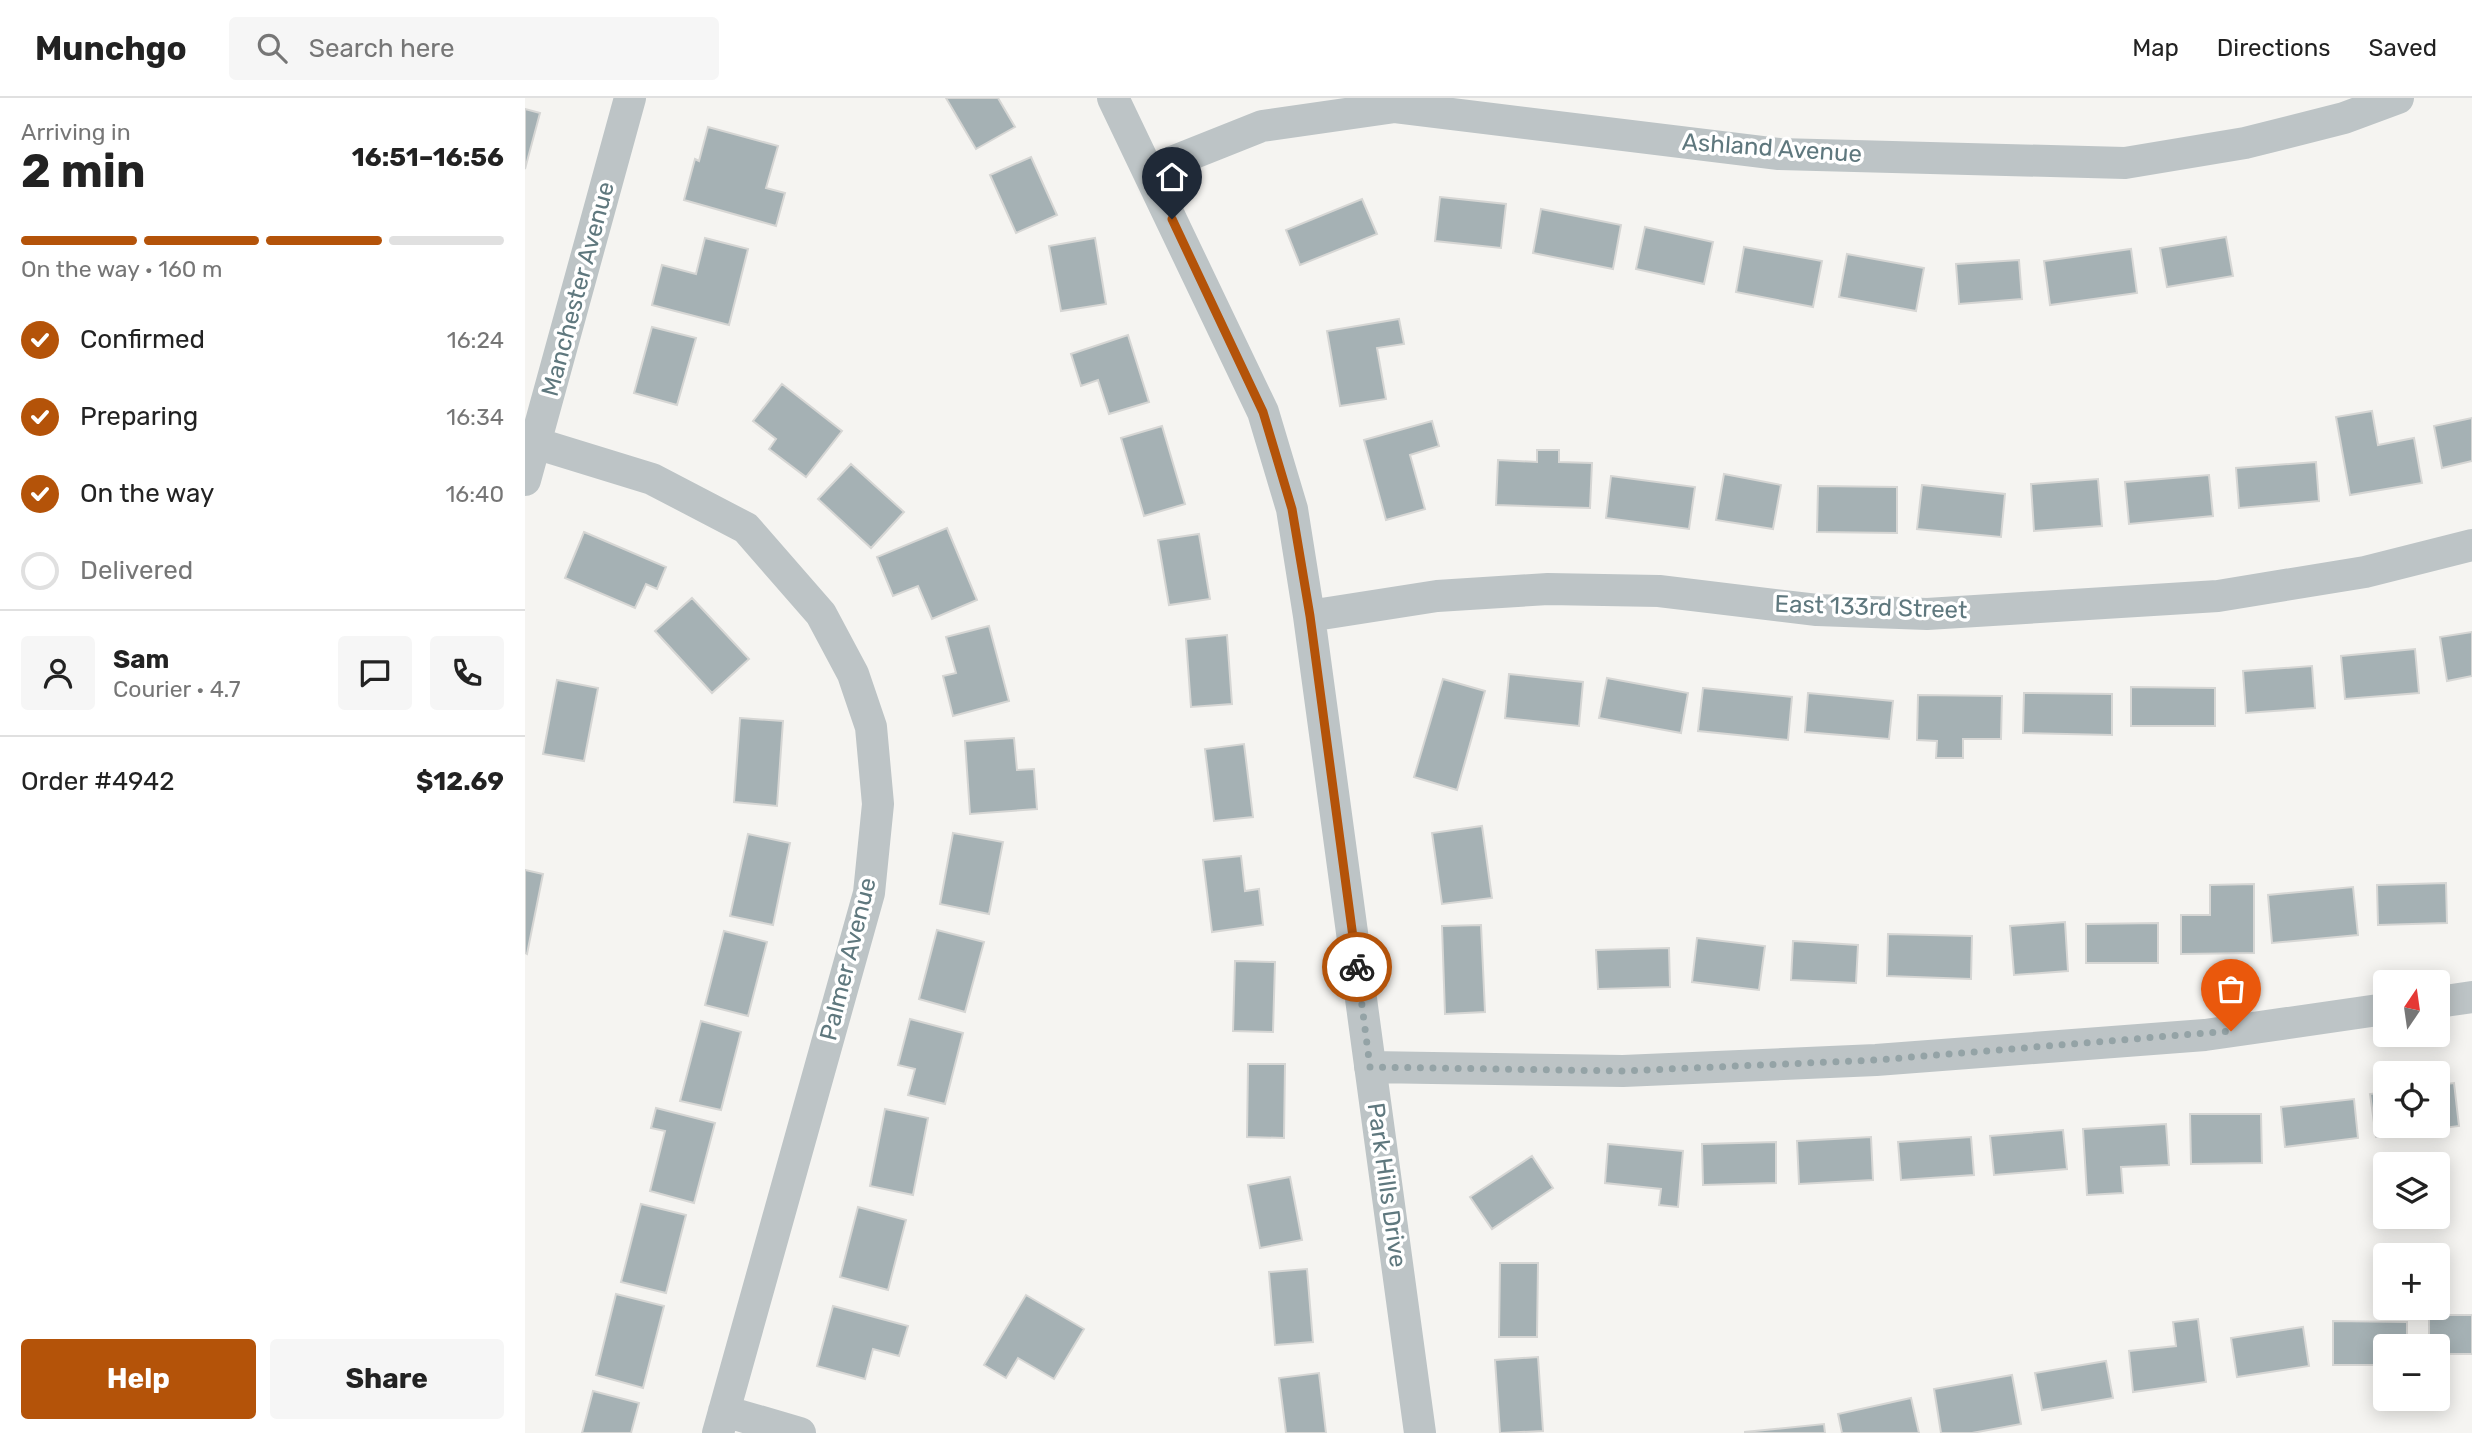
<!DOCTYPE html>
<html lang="en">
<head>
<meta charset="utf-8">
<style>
  body { margin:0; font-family:Rubik,sans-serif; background:#f6f6f6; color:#222; height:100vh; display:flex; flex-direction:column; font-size:26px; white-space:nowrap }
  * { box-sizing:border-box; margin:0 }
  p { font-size:23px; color:#767676 }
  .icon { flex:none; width:38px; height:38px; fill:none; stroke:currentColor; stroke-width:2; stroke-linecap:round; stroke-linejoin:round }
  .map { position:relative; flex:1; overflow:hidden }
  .side { display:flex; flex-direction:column; background:#fff; width:525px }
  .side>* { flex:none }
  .needle { width:46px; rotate:13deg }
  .buttons { position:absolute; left:1848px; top:872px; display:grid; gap:14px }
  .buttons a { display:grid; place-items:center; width:77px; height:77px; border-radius:7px; background:#fff; box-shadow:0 4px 18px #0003; font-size:35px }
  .pin { position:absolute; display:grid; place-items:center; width:60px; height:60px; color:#fff; margin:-72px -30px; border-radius:50% 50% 50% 0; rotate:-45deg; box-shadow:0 0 7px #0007 }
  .pin .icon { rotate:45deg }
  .courier { position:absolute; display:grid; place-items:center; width:70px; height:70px; margin:-35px; border:5px solid #b45309; border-radius:50%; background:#fff; color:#222; box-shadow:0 2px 9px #0007 }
  .overview em { font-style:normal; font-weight:700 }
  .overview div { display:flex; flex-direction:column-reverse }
  .overview { display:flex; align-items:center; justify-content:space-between; height:119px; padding:0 21px }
  h1 { font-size:46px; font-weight:700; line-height:52px }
  .bar { display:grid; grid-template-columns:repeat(4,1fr); gap:10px 7px; align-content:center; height:84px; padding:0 21px }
  .bar i { height:9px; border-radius:5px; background:#e0e0e0 }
  .bar .active { background:#b45309 }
  .bar p { grid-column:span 4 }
  .line { display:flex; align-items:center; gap:18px; padding:0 21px; border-top:2px solid #e0e0e0 }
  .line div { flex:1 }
  .round { display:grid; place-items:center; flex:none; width:74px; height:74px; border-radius:7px; background:#f6f6f6 }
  ol { padding:0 21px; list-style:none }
  li { display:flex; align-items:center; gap:21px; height:77px }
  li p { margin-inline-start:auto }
  li .icon { padding:7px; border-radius:50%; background:#b45309; color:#fff; stroke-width:4 }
  li:last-child { color:#767676 }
  li i { width:38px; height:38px; border:4px solid #e0e0e0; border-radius:50% }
  .action { display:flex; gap:14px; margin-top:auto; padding:14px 21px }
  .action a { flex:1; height:80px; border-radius:7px; background:#b45309; color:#fff; font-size:28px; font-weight:700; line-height:80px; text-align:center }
  .action a+a { background:#f6f6f6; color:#222 }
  header { display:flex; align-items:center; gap:42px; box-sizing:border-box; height:98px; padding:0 35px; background:#fff; border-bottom:2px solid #e0e0e0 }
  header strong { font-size:33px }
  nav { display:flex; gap:38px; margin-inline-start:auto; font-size:24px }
  .search { width:490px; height:63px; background:#f6f6f6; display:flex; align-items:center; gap:18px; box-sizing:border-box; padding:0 24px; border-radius:7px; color:#767676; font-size:26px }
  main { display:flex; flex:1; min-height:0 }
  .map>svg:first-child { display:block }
  .building { fill:#a5b1b4; stroke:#d6d6d4; stroke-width:2 }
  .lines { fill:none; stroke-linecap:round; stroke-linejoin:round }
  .street { stroke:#bdc4c6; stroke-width:32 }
  .done { stroke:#94a3a6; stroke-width:7; stroke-dasharray:0 12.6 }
  .route { stroke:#b45309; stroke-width:9 }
  .labels { text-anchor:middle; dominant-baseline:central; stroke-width:7; stroke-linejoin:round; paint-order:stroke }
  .street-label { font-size:24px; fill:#5f787e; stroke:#fff }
</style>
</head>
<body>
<header>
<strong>Munchgo</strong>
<div class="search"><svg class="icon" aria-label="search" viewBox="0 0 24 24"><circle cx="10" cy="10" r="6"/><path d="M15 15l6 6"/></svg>Search here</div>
<nav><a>Map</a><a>Directions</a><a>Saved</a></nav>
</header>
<main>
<section class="side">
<div class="overview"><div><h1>2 min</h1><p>Arriving in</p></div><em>16:51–16:56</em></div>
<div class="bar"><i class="active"></i><i class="active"></i><i class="active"></i><i></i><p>On the way · 160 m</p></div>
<ol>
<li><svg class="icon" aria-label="check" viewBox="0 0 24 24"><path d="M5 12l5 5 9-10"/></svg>Confirmed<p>16:24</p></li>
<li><svg class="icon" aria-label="check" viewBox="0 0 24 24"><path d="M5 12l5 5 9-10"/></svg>Preparing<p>16:34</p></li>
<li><svg class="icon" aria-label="check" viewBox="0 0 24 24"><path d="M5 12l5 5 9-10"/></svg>On the way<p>16:40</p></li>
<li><i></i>Delivered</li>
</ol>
<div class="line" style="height:126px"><a class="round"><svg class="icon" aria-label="person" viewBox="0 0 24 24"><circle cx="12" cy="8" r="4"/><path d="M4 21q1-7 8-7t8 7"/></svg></a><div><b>Sam</b><p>Courier · 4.7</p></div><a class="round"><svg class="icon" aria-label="chat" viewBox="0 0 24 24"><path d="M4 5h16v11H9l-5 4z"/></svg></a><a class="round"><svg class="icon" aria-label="phone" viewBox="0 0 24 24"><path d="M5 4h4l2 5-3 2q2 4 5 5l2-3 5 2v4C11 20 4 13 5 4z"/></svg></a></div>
<div class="line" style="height:91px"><div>Order #4942</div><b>$12.69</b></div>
<div class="action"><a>Help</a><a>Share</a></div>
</section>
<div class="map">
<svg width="1947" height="1335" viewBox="0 0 1947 1335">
  <rect width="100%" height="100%" fill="#f5f4f1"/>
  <path class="building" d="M421 0H473L490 29 451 51Z
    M0 11 15 15 0 71Z
    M183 29 253 48 241 90 260 95 251 128 159 102 170 61 174 63Z
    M506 59 532 117 491 135 465 77Z
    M915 99 981 106 976 150 910 143Z
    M837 101 852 136 775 167 761 132Z
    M1016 111 1096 127 1088 171 1008 155Z
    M1120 129 1188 144 1179 186 1111 171Z
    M1701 139 1708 178 1642 189 1635 150Z
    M180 140 223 151 204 227 127 207 137 167 171 176Z
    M570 140 581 206 536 213 524 148Z
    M1219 149 1297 163 1288 209 1211 194Z
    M1606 151 1612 195 1525 207 1519 163Z
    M1322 156 1399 170 1391 213 1314 199Z
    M1494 162 1497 201 1434 206 1431 166Z
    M874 221 879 246 852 250 861 301 815 308 802 233Z
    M127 229 171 240 152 307 109 295Z
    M603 237 624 304 584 316 573 282 556 288 546 256Z
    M257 286 317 333 281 379 244 351 251 341 228 323Z
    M1847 313 1853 347 1889 340 1897 385 1825 397 1811 319Z
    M1947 320V363L1917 370 1909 328Z
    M907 323 914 348 885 357 900 411 861 422 839 342Z
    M637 328 660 406 619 418 596 340Z
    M1012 352H1034V364L1067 365 1065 410 971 407 973 362 1012 364Z
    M1791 364 1794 403 1714 410 1711 370Z
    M326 366 379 414 346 450 293 401Z
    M1199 376 1256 387 1248 431 1191 422Z
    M1684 377 1688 418 1604 426 1600 384Z
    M1086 378 1170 389 1164 431 1081 420Z
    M1573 381 1577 428 1509 433 1506 386Z
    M1397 387 1480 396 1476 439 1392 431Z
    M1293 388 1372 389V435L1292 434Z
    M422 430 452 502 407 521 393 488 368 498 352 459Z
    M59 434 141 469 132 491 121 486 110 510 40 480Z
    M674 436 685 501 644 507 633 442Z
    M167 500 224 561 187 595 130 533Z
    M464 528 484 603 428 618 418 578 431 575 421 539Z
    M1947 534V578L1922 583 1915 539Z
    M702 537 707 606 666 609 661 541Z
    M1890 551 1894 595 1820 601 1816 558Z
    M1787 568 1790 610 1721 615 1718 573Z
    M984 576 1058 584 1054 628 980 620Z
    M1082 580 1163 595 1156 635 1074 620Z
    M918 581 960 593 932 692 889 679Z
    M32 582 73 590 59 663 18 656Z
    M1606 589 1690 590V628H1606Z
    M1178 590 1267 599 1263 642 1173 633Z
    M1283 595 1368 603 1364 641 1280 634Z
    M1499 595 1587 596V637L1498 635Z
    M1393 597 1477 598 1476 641H1438V660H1411L1412 643 1392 642Z
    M215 620 258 623 252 708 209 704Z
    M489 640 492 672 509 671 512 711 445 716 440 643Z
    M719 646 728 719 689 723 680 651Z
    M957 728 967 800 917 806 907 735Z
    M428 735 478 744 464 816 415 806Z
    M223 736 265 745 248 827 205 818Z
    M716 758 720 793 734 791 738 827 687 834 678 762Z
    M0 772 18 776 2 856 0 855Z
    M1921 785 1922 825 1853 827 1852 787Z
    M1729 786V855L1656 856V817H1685V787Z
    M1828 789 1833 837 1747 845 1743 797Z
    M1540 824 1543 873 1489 877 1485 828Z
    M1633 825V865H1561V826Z
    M956 827 960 914 920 916 917 828Z
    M412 832 459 844 440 914 394 901Z
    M199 833 242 844 223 918 180 907Z
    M1363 836 1447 838 1446 881 1362 878Z
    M1172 840 1240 848 1234 892 1167 884Z
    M1268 843 1333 847 1331 885 1266 882Z
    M1144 850 1145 889 1073 891 1071 852Z
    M710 863 750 864 748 934 708 933Z
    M385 921 438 935 420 1006 383 997 390 971 373 967Z
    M176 923 216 934 196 1012 155 1003Z
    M723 966H760L759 1040 722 1039Z
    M1929 985 1934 1028 1851 1039 1845 996 1860 994V1027H1913V987Z
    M1829 1001 1833 1040 1760 1049 1756 1009Z
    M131 1010 190 1025 169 1105 125 1093 140 1033 126 1030Z
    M360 1011 403 1020 388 1097 345 1088Z
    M1665 1016H1736L1737 1065 1666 1066Z
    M1641 1026 1644 1067 1596 1069 1598 1095 1562 1097 1558 1031Z
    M1538 1032 1542 1071 1469 1077 1465 1038Z
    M1346 1039 1348 1082 1274 1086 1272 1043Z
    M1446 1039 1449 1077 1376 1082 1373 1044Z
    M1251 1044V1085L1178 1087 1177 1046Z
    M1083 1046 1158 1053 1153 1109 1134 1107 1136 1091 1080 1085Z
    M1007 1058 1028 1090 967 1131 945 1099Z
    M765 1079 777 1142 735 1150 723 1087Z
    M116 1106 161 1117 141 1195 96 1184Z
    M333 1109 381 1122 363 1192 315 1179Z
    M975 1165H1013L1012 1239H974Z
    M782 1171 788 1244 750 1247 744 1174Z
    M91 1196 139 1208 118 1290 71 1277Z
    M501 1197 559 1231 529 1281 493 1260 481 1280 459 1267Z
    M308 1208 383 1228 374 1258 348 1251 340 1281 292 1268Z
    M1904 1217H1947V1256H1913V1248H1904Z
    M1673 1221 1681 1284 1608 1294 1604 1253 1651 1248 1648 1224Z
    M1808 1223 1882 1224V1248H1860V1267H1808Z
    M1778 1229 1784 1268 1712 1279 1706 1240Z
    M1013 1259 1018 1333 975 1335 970 1262Z
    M1581 1263 1588 1300 1517 1312 1510 1275Z
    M794 1275 801 1335H761L754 1280Z
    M1487 1277 1496 1326 1447 1335H1416L1409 1291Z
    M68 1293 114 1305 106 1335H57Z
    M1386 1300 1394 1335H1317L1313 1316Z
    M1299 1326 1300 1335H1220V1334Z"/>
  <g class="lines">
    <path class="street" d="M588 0 738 314 767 411 784 518 895 1335
      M624 73 737 28 870 9 1254 56 1600 65 1720 45 1819 20 1873 0
      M10 345 127 381 221 430 296 516 328 576 346 629 353 706 344 795 193 1335
      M0 382 105 0
      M784 518 912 498 1023 491 1134 493 1292 512 1402 516 1693 498 1840 474 1947 447
      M1913 904 1947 899
      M845 969 1098 973 1351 962 1680 937 1860 911
      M199 1313 275 1335"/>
  </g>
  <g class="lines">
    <path class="done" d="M832 869 845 969 1098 973 1351 962 1706 933"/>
    <path class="route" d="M647 121 738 314 767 411 785 518 832 869"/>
  </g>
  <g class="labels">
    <g class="street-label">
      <text transform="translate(1247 50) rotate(4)">Ashland Avenue</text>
      <text transform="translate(53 191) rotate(-75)">Manchester Avenue</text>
      <text transform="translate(1346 509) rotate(2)">East 133rd Street</text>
      <text transform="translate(323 861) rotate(-76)">Palmer Avenue</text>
      <text transform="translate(862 1087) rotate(82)">Park Hills Drive</text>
    </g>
  </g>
</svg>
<div class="buttons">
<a><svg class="needle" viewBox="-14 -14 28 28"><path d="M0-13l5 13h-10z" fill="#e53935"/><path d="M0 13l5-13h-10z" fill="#767676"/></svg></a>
<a><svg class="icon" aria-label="locate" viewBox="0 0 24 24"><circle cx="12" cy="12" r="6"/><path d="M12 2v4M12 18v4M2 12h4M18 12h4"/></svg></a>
<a><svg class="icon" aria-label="layers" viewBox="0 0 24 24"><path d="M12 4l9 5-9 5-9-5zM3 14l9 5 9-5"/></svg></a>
<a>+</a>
<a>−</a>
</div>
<div class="pin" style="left:1706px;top:933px;background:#ea580c"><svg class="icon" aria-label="bag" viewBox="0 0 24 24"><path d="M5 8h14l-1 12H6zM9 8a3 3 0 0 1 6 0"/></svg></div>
<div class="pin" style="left:647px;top:121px;background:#1f2937"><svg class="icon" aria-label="home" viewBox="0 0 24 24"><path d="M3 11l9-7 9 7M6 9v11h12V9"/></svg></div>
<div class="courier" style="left:832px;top:869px"><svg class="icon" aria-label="bike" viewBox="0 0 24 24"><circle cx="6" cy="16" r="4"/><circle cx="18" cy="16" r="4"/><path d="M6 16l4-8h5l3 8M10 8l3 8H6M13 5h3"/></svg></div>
</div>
</main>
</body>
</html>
